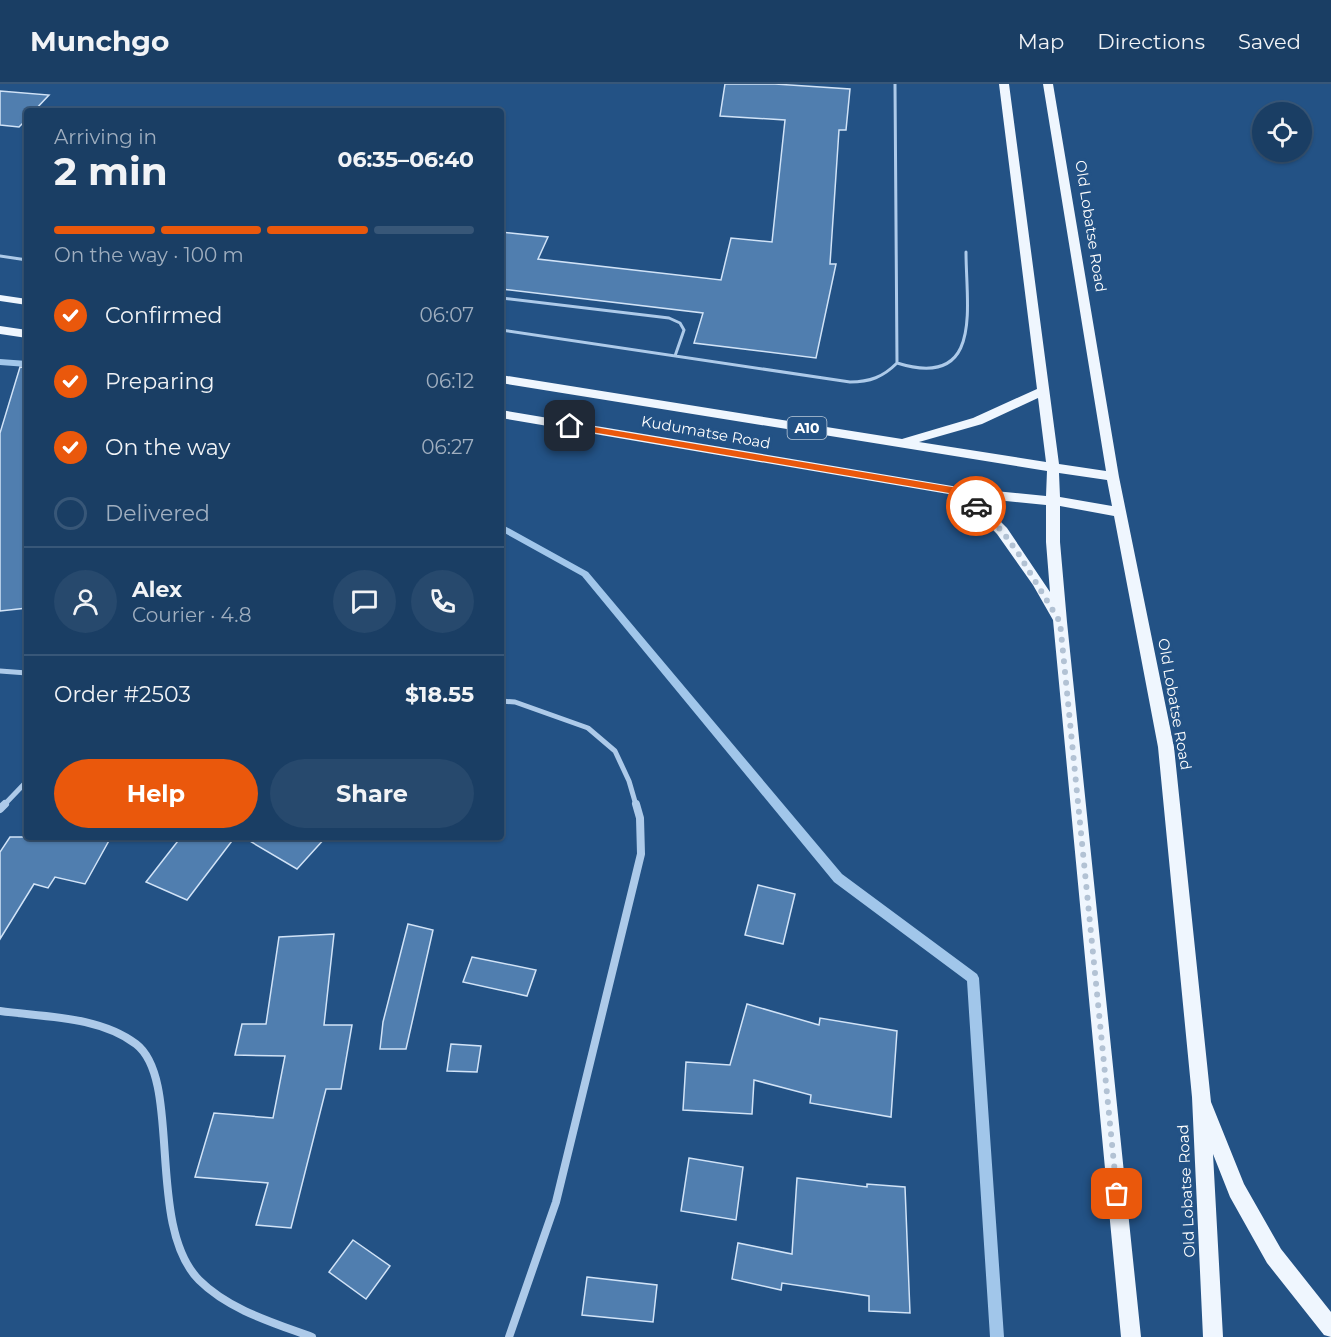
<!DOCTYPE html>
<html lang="en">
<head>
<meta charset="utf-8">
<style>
  body { margin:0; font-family:Montserrat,sans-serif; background:#27496d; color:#f1f3f6; height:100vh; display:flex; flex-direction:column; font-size:22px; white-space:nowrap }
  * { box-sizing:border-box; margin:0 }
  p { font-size:20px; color:#9faebf }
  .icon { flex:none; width:33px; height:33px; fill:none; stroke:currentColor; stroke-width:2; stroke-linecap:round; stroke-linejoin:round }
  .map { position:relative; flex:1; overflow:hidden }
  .sheet { position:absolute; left:24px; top:24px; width:480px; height:732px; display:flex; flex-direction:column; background:#1a3e64; border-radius:6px; box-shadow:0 2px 4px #0004,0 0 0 2px #385778 }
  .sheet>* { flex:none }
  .tools { position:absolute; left:1252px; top:18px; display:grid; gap:12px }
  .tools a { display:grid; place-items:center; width:60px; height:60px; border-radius:50%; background:#1a3e64; box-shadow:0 2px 4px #0004,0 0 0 2px #385778; font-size:30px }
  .pin { position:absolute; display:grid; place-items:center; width:51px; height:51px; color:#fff; margin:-26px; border-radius:12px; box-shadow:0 3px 9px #0006 }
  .courier { position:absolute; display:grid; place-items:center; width:60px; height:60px; margin:-30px; border:4px solid #ea580c; border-radius:50%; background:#fff; color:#222; box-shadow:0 2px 8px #0007 }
  .summary em { font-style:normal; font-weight:700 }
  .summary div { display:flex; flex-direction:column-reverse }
  .summary { display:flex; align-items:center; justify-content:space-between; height:102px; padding:0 30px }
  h1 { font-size:39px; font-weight:700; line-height:45px }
  .bar { display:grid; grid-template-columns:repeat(4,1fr); gap:9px 6px; align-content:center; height:72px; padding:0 30px }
  .bar i { height:8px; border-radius:4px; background:#385778 }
  .bar .active { background:#ea580c }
  .bar p { grid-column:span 4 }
  .line { display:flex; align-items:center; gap:15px; padding:0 30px; border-top:2px solid #385778 }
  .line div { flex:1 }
  .round { display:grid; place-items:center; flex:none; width:63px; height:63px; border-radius:32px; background:#27496d }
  ol { padding:0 30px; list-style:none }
  li { display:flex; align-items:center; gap:18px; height:66px }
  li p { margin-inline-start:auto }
  li .icon { padding:6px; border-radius:50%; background:#ea580c; color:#fff; stroke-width:4 }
  li:last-child { color:#9faebf }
  li i { width:33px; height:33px; border:3px solid #385778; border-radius:50% }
  .primary-button { display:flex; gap:12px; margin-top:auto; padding:12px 30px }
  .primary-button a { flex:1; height:69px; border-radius:36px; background:#ea580c; color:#fff; font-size:24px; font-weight:700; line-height:69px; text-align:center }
  .primary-button a+a { background:#27496d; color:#f1f3f6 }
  header { display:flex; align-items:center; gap:36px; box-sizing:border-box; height:84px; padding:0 30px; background:#1a3e64; border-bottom:2px solid #385778 }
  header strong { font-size:28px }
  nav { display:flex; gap:33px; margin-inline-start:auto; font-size:21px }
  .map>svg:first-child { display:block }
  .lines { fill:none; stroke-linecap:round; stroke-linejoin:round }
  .stream { fill:#a1c6ea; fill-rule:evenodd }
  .building { fill:#507eaf; stroke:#d1e3f7; stroke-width:1.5 }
  .lane { stroke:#adcae9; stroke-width:3 }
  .street-far1 { stroke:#adcae9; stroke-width:5 }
  .street { stroke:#adcae9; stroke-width:8 }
  .primary { fill:#eff6fe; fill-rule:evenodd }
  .route { fill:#ea580c }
  .done { stroke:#b2c2d4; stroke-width:6; stroke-dasharray:0 10.8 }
  .labels { text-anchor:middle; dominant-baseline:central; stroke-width:6; stroke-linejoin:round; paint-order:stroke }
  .shield { fill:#235285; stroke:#bdcbda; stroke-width:1.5 }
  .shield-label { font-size:14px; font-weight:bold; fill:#fff }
  .street-label { font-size:15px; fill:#fff; stroke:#235285 }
</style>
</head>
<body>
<header>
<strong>Munchgo</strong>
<nav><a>Map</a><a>Directions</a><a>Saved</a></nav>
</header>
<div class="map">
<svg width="1331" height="1253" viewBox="0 0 1331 1253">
  <rect width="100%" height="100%" fill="#235285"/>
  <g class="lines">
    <path class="stream" d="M0 275 27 277V283L0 281Z
      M501 440 588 488 842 790 977 890 979 894 1004 1253H990L967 897 834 798 582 492 501 447Z"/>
  </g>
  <path class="building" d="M725 0H775L850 5 846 46H839L830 180H836L816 274 694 259 703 229 501 205V148L548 153 538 175 721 196 731 154 772 158 785 36 720 32Z
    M0 7 49 11 34 27H27V35L19 43 0 41Z
    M20 283 27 284V524L0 527V349Z
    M10 753H111L85 800 55 793 48 804 34 800 0 855V768Z
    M181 753H235L187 816 146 798Z
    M243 753H326L297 785Z
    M758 801 795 810 783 860 745 851Z
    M408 840 433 846 406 965H380L383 938Z
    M334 850 324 941H352L341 1005H326L291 1144 256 1141 268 1099 195 1093 214 1029 273 1034 285 972 235 971 242 940H266L279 853Z
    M472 873 536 886 527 912 463 898Z
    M747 920 819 941 820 934 897 947 891 1033 810 1019 811 1011 754 996 752 1030 683 1026 686 978 730 981Z
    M451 960 481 962 477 988 447 987Z
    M689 1074 743 1083 736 1136 681 1127Z
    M797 1094 867 1103V1100L905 1103 910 1229 869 1227V1212L782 1199 781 1206 732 1195 738 1159 792 1170Z
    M353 1156 390 1182 366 1215 329 1188Z
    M587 1193 657 1201 653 1238 582 1231Z"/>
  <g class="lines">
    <path class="lane" d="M0 172 27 176
      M501 214 669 234 680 239 684 246 675 272
      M501 246 850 298C870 298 883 293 897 279L895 0
      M897 279C984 306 966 223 966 168"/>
    <path class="street-far1" d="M0 587 27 589
      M501 617 515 618 588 644 615 667 629 697 636 721
      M4 721 27 697"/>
    <path class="street" d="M0 725 5 720
      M0 927C44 933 99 932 136 960 183 996 145 1141 199 1196 229 1226 274 1239 312 1253
      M509 1253 556 1118 641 770 640 734 636 720"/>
    <path class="primary" d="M999 0H1009L1059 380 1106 387 1043 0H1053L1119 393 1174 663 1211 1018 1244 1100 1281 1165 1331 1228V1253L1324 1251 1267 1179 1230 1113 1213 1070 1223 1253H1203L1192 1013 1158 663 1114 432 1060 422V458L1067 538 1141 1253H1121L1053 536 1033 501 997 450 960 412 501 334V326L964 404 1046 412 1047 387 501 299V291L902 355 973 334 1037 305ZM1038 314 1046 378 919 358 982 340ZM1059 389 1107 396 1112 422 1060 413ZM977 414 1046 421V458L1050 508 1007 444Z
      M0 211 27 215V221L0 217Z
      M0 242 27 246V254L0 250Z"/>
  </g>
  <path class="route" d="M570 339 964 405 981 422 973 424 961 411 568 344V340Z"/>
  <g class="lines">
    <path class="done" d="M976 422 1002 447 1018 469 1060 538 1117 1110"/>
  </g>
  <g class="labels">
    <rect class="shield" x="787.5" y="333" width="39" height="22" rx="4.5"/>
    <g class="shield-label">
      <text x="807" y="344">A10</text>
    </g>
    <g class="street-label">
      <text transform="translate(1091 142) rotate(81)">Old Lobatse Road</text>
      <text transform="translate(706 348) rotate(10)">Kudumatse Road</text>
      <text transform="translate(1175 620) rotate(80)">Old Lobatse Road</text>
      <text transform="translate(1186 1107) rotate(-93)">Old Lobatse Road</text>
    </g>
  </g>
</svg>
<div class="tools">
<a><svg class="icon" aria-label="locate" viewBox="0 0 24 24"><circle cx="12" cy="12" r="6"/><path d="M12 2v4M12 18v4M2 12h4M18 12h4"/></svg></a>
</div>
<div class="pin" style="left:1117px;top:1110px;background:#ea580c"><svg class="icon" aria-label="bag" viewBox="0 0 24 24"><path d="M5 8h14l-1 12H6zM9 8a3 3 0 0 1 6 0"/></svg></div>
<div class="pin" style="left:570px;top:342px;background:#1f2937"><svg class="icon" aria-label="home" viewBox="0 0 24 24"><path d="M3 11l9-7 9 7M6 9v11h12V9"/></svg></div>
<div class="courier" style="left:976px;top:422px"><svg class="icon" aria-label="car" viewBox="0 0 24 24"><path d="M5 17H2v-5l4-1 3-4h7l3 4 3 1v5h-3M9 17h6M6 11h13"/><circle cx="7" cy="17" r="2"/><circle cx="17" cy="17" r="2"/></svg></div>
<section class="sheet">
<div class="summary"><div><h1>2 min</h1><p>Arriving in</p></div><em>06:35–06:40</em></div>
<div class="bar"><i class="active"></i><i class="active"></i><i class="active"></i><i></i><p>On the way · 100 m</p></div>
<ol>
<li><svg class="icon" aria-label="check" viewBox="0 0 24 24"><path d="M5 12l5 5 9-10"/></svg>Confirmed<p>06:07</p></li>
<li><svg class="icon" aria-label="check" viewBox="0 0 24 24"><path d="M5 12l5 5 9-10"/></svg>Preparing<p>06:12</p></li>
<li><svg class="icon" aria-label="check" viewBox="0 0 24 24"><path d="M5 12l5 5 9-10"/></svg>On the way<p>06:27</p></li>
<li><i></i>Delivered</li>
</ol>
<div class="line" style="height:108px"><a class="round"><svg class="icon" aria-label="person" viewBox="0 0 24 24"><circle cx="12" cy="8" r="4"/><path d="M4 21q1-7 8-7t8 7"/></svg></a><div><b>Alex</b><p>Courier · 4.8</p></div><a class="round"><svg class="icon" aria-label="chat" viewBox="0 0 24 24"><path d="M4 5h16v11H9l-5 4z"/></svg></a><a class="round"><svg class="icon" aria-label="phone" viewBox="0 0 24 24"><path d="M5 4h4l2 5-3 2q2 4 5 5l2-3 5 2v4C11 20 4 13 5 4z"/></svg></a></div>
<div class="line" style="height:78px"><div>Order #2503</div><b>$18.55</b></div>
<div class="primary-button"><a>Help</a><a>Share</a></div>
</section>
</div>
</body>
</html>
